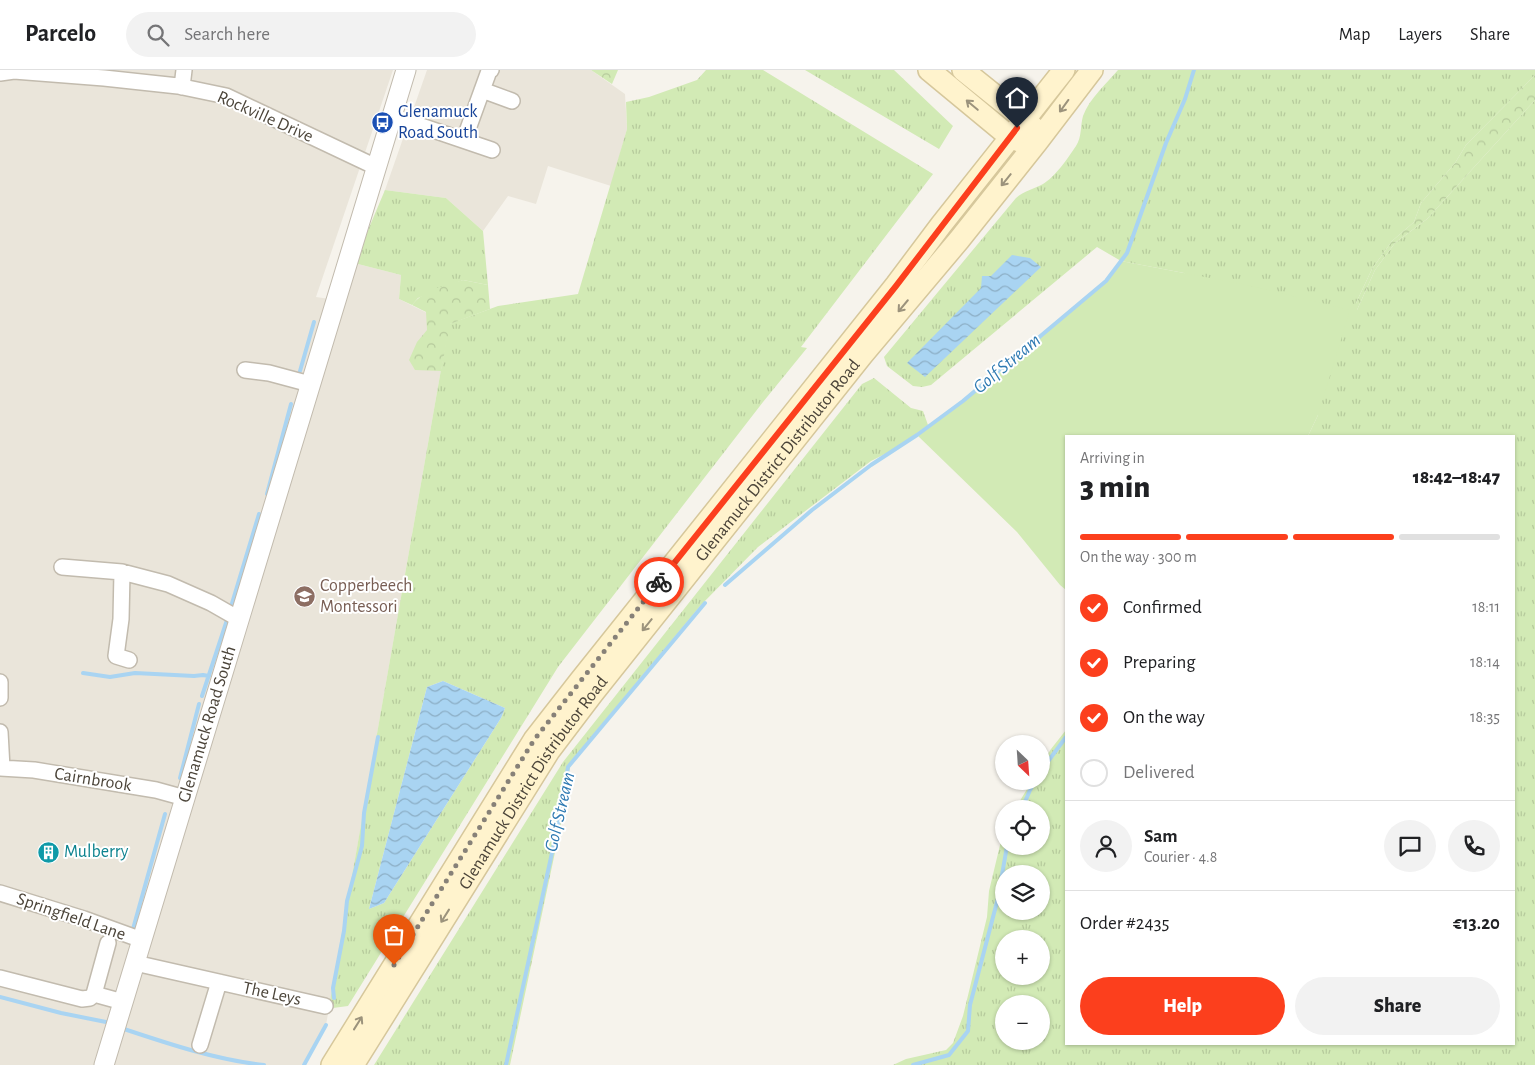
<!DOCTYPE html>
<html lang="en">
<head>
<meta charset="utf-8">
<style>
  body { margin:0; font-family:"Alegreya Sans",sans-serif; background:#f2f2f2; color:#202124; height:100vh; display:flex; flex-direction:column; font-size:19px; white-space:nowrap }
  * { box-sizing:border-box; margin:0 }
  p { font-size:16px; color:#757577 }
  .icon { flex:none; width:28px; height:28px; fill:none; stroke:currentColor; stroke-width:2; stroke-linecap:round; stroke-linejoin:round }
  .map { position:relative; flex:1; overflow:hidden }
  .panel { position:absolute; left:1065px; top:365px; width:450px; height:610px; display:flex; flex-direction:column; background:#fff; border-radius:0px; box-shadow:0 1px 4px #0004 }
  .panel>* { flex:none }
  .needle { width:32px; rotate:155deg }
  .fabs { position:absolute; left:995px; top:665px; display:grid; gap:10px }
  .fabs a { display:grid; place-items:center; width:55px; height:55px; border-radius:50%; background:#fff; box-shadow:0 1px 4px #0004; font-size:25px }
  .pin { position:absolute; display:grid; place-items:center; width:42px; height:42px; color:#fff; margin:-51px -21px; border-radius:50% 50% 50% 0; rotate:-45deg; box-shadow:0 0 5px #0007 }
  .pin .icon { rotate:45deg }
  .courier { position:absolute; display:grid; place-items:center; width:50px; height:50px; margin:-25px; border:4px solid #fc3f1d; border-radius:50%; background:#fff; color:#222; box-shadow:0 1px 6px #0007 }
  .overview em { font-style:normal; font-weight:800 }
  .overview div { display:flex; flex-direction:column-reverse }
  .overview { display:flex; align-items:center; justify-content:space-between; height:85px; padding:0 15px }
  h1 { font-size:32px; font-weight:800; line-height:38px }
  .bar { display:grid; grid-template-columns:repeat(4,1fr); gap:8px 5px; align-content:center; height:60px; padding:0 15px }
  .bar i { height:6px; border-radius:4px; background:#e0e0e0 }
  .bar .selected { background:#fc3f1d }
  .bar p { grid-column:span 4 }
  .line { display:flex; align-items:center; gap:12px; padding:0 15px; border-top:1px solid #e0e0e0 }
  .line div { flex:1 }
  .round { display:grid; place-items:center; flex:none; width:52px; height:52px; border-radius:26px; background:#f2f2f2 }
  ol { padding:0 15px; list-style:none }
  li { display:flex; align-items:center; gap:15px; height:55px }
  li p { margin-inline-start:auto }
  li .icon { padding:5px; border-radius:50%; background:#fc3f1d; color:#fff; stroke-width:4 }
  li:last-child { color:#757577 }
  li i { width:28px; height:28px; border:2px solid #e0e0e0; border-radius:50% }
  .cta { display:flex; gap:10px; margin-top:auto; padding:10px 15px }
  .cta a { flex:1; height:58px; border-radius:30px; background:#fc3f1d; color:#fff; font-size:20px; font-weight:800; line-height:58px; text-align:center }
  .cta a+a { background:#f2f2f2; color:#202124 }
  header { display:flex; align-items:center; gap:30px; box-sizing:border-box; height:70px; padding:0 25px; background:#fff; border-bottom:1px solid #e0e0e0 }
  header strong { font-size:24px }
  nav { display:flex; gap:28px; margin-inline-start:auto; font-size:18px }
  .search { width:350px; height:45px; background:#f2f2f2; display:flex; align-items:center; gap:12px; box-sizing:border-box; padding:0 18px; border-radius:28px; color:#757577; font-size:19px }
  .map>svg:first-child { display:block }
  .residential { fill:#eae5da }
  .grass { fill:url(#grass-tufts); fill-rule:evenodd }
  .forest { fill:url(#forest-crowns) }
  .garden { fill:#d2eab5 }
  .water { fill:url(#water-waves) }
  .lines { fill:none; stroke-linecap:round; stroke-linejoin:round }
  .stream { stroke:#a9d4f2; stroke-width:4 }
  .minor-casing { stroke:#c2bbae; stroke-width:18 }
  .tertiary-casing { stroke:#c2bbae; stroke-width:21 }
  .secondary-casing { stroke:#d6c79b; stroke-width:24 }
  .minor { stroke:#fff; stroke-width:15 }
  .tertiary { stroke:#fff; stroke-width:19 }
  .secondary { stroke:#fff3cd; stroke-width:21 }
  .oneway { stroke:#9c937c }
  .done { stroke:#878178; stroke-width:5; stroke-dasharray:0 9 }
  .route { stroke:#fc3f1d; stroke-width:6 }
  .labels { text-anchor:middle; dominant-baseline:central; stroke-width:4; stroke-linejoin:round; paint-order:stroke }
  .transit-label { font-size:18px; fill:#164399; stroke:#fff; text-anchor:start }
  .street-label { font-size:18px; fill:#4b4439; stroke:#fff }
  .education-label { font-size:18px; fill:#785e54; stroke:#fff; text-anchor:start }
  .culture-label { font-size:18px; fill:#0d838f; stroke:#fff; text-anchor:start }
  .water-label { font-size:19px; font-style:italic; fill:#2e7ab2; stroke:#fff }
</style>
</head>
<body>
<header>
<strong>Parcelo</strong>
<div class="search"><svg class="icon" aria-label="search" viewBox="0 0 24 24"><circle cx="10" cy="10" r="6"/><path d="M15 15l6 6"/></svg>Search here</div>
<nav><a>Map</a><a>Layers</a><a>Share</a></nav>
</header>
<div class="map">
<svg width="1535" height="995" viewBox="0 0 1535 995">
  <defs>
    <pattern id="grass-tufts" width="24" height="20" patternUnits="userSpaceOnUse" patternTransform="scale(1.25)"><rect width="24" height="20" fill="#d2eab5"/><path d="M3 7l-1-3M5 7V3M7 7l1-3M15 17l-1-3M17 17v-4M19 17l1-3" fill="none" stroke="#b6ca9c"/></pattern>
    <pattern id="forest-crowns" width="20" height="18" patternUnits="userSpaceOnUse" patternTransform="scale(1.25)"><rect width="20" height="18" fill="#d2eab5"/><path d="M2 6a3 3 0 1 1 6 0M12 15a3 3 0 1 1 6 0" fill="none" stroke="#b6ca9c"/></pattern>
    <pattern id="water-waves" width="16" height="10" patternUnits="userSpaceOnUse" patternTransform="scale(1.25)"><rect width="16" height="10" fill="#a9d4f2"/><path d="M0 5q4-4 8 0t8 0" fill="none" stroke="#8caec5"/></pattern>
  </defs>
  <rect width="100%" height="100%" fill="#f6f3ec"/>
  <path class="residential" d="M0 0H393L316 227 344 231 354 193 401 205 399 229 449 254 326 955 302 995H0Z
    M427 0H591L625 24 627 59 611 116 548 96 536 134 508 126 483 161 446 128 385 120Z"/>
  <path class="grass" d="M706 0H763L933 104 801 277 807 278 763 332 558 597 348 936 333 938 329 937 449 254 498 236 578 224 627 59 626 32 649 27 697 10ZM443 611 505 638 501 648 384 833 369 839 427 617Z
    M805 0H894L953 56 939 79Z
    M1118 0H1535V5L1466 75 1455 93 1421 133 1414 152 1392 171 1372 199 1356 233 1357 240 1375 200 1395 173 1427 149 1535 30V995H893L906 989 946 980 953 973 963 946 987 847 989 821 1001 771 1004 765V776H1041V739H1015L1032 711H1041V695L1051 679 1066 660V974H1514V366H1308L1318 345 1184 203 1121 191 1097 177 931 315 922 317 913 316 887 296 884 287 1016 128C1024 121 1034 119 1043 114 1055 107 1068 88 1076 76 1082 67 1080 57 1083 46 1089 29 1106 14 1118 0ZM1004 804H1041V841H1004ZM1004 869H1041V906H1004ZM1004 934H1041V971H1004Z
    M385 120 446 128 483 161 488 215 463 210 418 228 412 235 399 229 401 205 354 193Z
    M874 308 911 338 923 341 928 355 897 378 871 391 758 477 701 535 568 695 570 697 561 754 510 995H374L563 692 862 314Z"/>
  <path class="forest" d="M591 0H618L612 14Z
    M1535 5V30L1427 149 1395 173 1375 200 1357 240H1350L1356 233 1372 199 1392 171 1414 152 1421 133 1455 93 1466 75Z
    M463 210 488 215 490 239 450 254 441 301 415 300 409 290 417 272 427 260 426 242 412 235C424 220 445 215 463 210Z"/>
  <path class="garden" d="M1121 191 1247 215 1350 240 1318 345 1308 366H1066V520L1060 515 1017 462 917 365 963 331 1106 211Z"/>
  <path class="water" d="M1012 185 1030 188 1041 197 925 307 907 293 981 218 982 206H991Z
    M443 611 505 638 501 648 384 833 369 839 427 617Z"/>
  <g class="lines">
    <path class="stream" d="M300 301 314 252
      M267 424 291 334
      M725 515 812 440 871 395 917 365 963 331 1106 211 1127 183 1166 73 1185 29 1194 0
      M230 540 259 444
      M83 603 110 607 135 603 194 606 203 605 209 606
      M202 626 228 547
      M1041 701 1066 667
      M180 708 199 634
      M1022 739 1030 720 1035 711
      M133 859 165 744
      M0 927 61 943 106 952
      M334 928 333 918 344 861 347 831 362 776 364 743 378 667
      M124 959C169 974 217 990 264 995
      M304 995 326 955
      M506 995 558 755 568 697 705 533
      M913 995 949 985 968 961 970 935 998 828 1007 776"/>
    <defs>
      <path id="minor" d="M0 3 14 1 104 8 178 16 226 26 376 97
        M182 17 184 0
        M482 20 512 31
        M392 46 492 80
        M464 70 489 1 491 0
        M245 300 269 303 310 314
        M62 497 122 502 168 514 211 533 232 545 239 547
        M122 502 121 549 116 586 129 590
        M0 612V628
        M0 662 2 698
        M0 698 34 700 156 720 185 728
        M0 823 84 849 142 870
        M135 893 325 936
        M0 908 82 929 90 928 94 924 123 932
        M94 924 108 873
        M200 975 219 912"/>
      <g id="tertiary">
        <path id="s1" d="M104 995 406 0"/>
      </g>
      <g id="secondary">
        <path d="M929 0 1010 67 1022 72"/>
        <path d="M963 0 1024 49 1034 58"/>
        <path d="M332 995 534 670 580 611 896 215 941 155 1064 0"/>
        <path id="s2" d="M353 995 549 681 593 623 863 284 959 170 1037 72 1092 0"/>
      </g>
    </defs>
    <use href="#minor" class="minor-casing"/>
    <use href="#tertiary" class="tertiary-casing"/>
    <use href="#secondary" class="secondary-casing"/>
    <use href="#minor" class="minor"/>
    <use href="#tertiary" class="tertiary"/>
    <use href="#secondary" class="secondary"/>
  </g>
  <defs><path id="oneway-shaft" d="M-6 0H5M1.5-3L5.5 0L1.5 3" fill="none" stroke-width="1.6" stroke-linecap="round" stroke-linejoin="round" transform="scale(1.25)"/></defs>
  <g class="oneway">
    <use href="#oneway-shaft" transform="translate(972 35) rotate(-140)"/>
    <use href="#oneway-shaft" transform="translate(1064 36) rotate(126)"/>
    <use href="#oneway-shaft" transform="translate(1006 110) rotate(129)"/>
    <use href="#oneway-shaft" transform="translate(903 236) rotate(130)"/>
    <use href="#oneway-shaft" transform="translate(647 555) rotate(129)"/>
    <use href="#oneway-shaft" transform="translate(445 846) rotate(122)"/>
    <use href="#oneway-shaft" transform="translate(358 953) rotate(-58)"/>
  </g>
  <g class="lines">
    <path class="done" d="M394 895 534 670 659 512"/>
    <path class="route" d="M659 512 896 216 1017 58"/>
  </g>
  <defs>
    <symbol id="bus-disc" viewBox="-11 -11 22 22"><circle r="9.5" fill="#1a4fb4" stroke="#fff"/><path d="M-5-6H5V4H4V6H2V4H-2V6H-4V4H-5ZM-3.5-4V0h7V-4ZM-3.5 1.2v1.5H-2V1.2ZM2 1.2v1.5H3.5V1.2Z" fill="#fff"/></symbol>
    <symbol id="school-disc" viewBox="-11 -11 22 22"><circle r="9.5" fill="#8d6e63" stroke="#fff"/><path d="M0-5L7-2L0 1L-7-2ZM-4 1L0 2.5L4 1V4Q0 6-4 4Z" fill="#fff"/></symbol>
    <symbol id="building-disc" viewBox="-11 -11 22 22"><circle r="9.5" fill="#0f9aa8" stroke="#fff"/><path d="M-4-6H4V6H1V3H-1V6H-4ZM-2.5-4.3h1.7v1.8h-1.7ZM.8-4.3h1.7v1.8H.8ZM-2.5-1h1.7V.8h-1.7ZM.8-1h1.7V.8H.8Z" fill="#fff"/></symbol>
  </defs>
  <g fill-rule="evenodd">
    <use href="#bus-disc" x="370" y="40" width="25" height="25"/>
    <use href="#school-disc" x="292" y="514" width="25" height="25"/>
    <use href="#building-disc" x="36" y="770" width="25" height="25"/>
  </g>
  <g class="labels">
    <g class="transit-label">
      <text x="398" y="42">Glenamuck<tspan x="398" dy="21">Road South</tspan></text>
    </g>
    <g class="street-label">
      <text transform="translate(265 47) rotate(24)">Rockville Drive</text>
      <text stroke="none"><textPath href="#s2" startOffset="740">Glenamuck District Distributor Road</textPath></text>
      <text stroke="none"><textPath href="#s1" startOffset="356">Glenamuck Road South</textPath></text>
      <text transform="translate(93 710) rotate(9)">Cairnbrook</text>
      <text stroke="none"><textPath href="#s2" startOffset="335">Glenamuck District Distributor Road</textPath></text>
      <text transform="translate(71 847) rotate(19)">Springfield Lane</text>
      <text transform="translate(272 924) rotate(12)">The Leys</text>
    </g>
    <g class="education-label">
      <text x="320" y="516">Copperbeech<tspan x="320" dy="21">Montessori</tspan></text>
    </g>
    <g class="culture-label">
      <text x="64" y="782">Mulberry</text>
    </g>
    <g class="water-label">
      <text transform="translate(1007 294) rotate(-40)">Golf Stream</text>
      <text transform="translate(560 742) rotate(-77)">Golf Stream</text>
    </g>
  </g>
</svg>
<div class="fabs">
<a><svg class="needle" viewBox="-14 -14 28 28"><path d="M0-13l5 13h-10z" fill="#e53935"/><path d="M0 13l5-13h-10z" fill="#757577"/></svg></a>
<a><svg class="icon" aria-label="locate" viewBox="0 0 24 24"><circle cx="12" cy="12" r="6"/><path d="M12 2v4M12 18v4M2 12h4M18 12h4"/></svg></a>
<a><svg class="icon" aria-label="layers" viewBox="0 0 24 24"><path d="M12 4l9 5-9 5-9-5zM3 14l9 5 9-5"/></svg></a>
<a>+</a>
<a>−</a>
</div>
<div class="pin" style="left:394px;top:895px;background:#ea580c"><svg class="icon" aria-label="bag" viewBox="0 0 24 24"><path d="M5 8h14l-1 12H6zM9 8a3 3 0 0 1 6 0"/></svg></div>
<div class="pin" style="left:1017px;top:58px;background:#1f2937"><svg class="icon" aria-label="home" viewBox="0 0 24 24"><path d="M3 11l9-7 9 7M6 9v11h12V9"/></svg></div>
<div class="courier" style="left:659px;top:512px"><svg class="icon" aria-label="bike" viewBox="0 0 24 24"><circle cx="6" cy="16" r="4"/><circle cx="18" cy="16" r="4"/><path d="M6 16l4-8h5l3 8M10 8l3 8H6M13 5h3"/></svg></div>
<section class="panel">
<div class="overview"><div><h1>3 min</h1><p>Arriving in</p></div><em>18:42–18:47</em></div>
<div class="bar"><i class="selected"></i><i class="selected"></i><i class="selected"></i><i></i><p>On the way · 300 m</p></div>
<ol>
<li><svg class="icon" aria-label="check" viewBox="0 0 24 24"><path d="M5 12l5 5 9-10"/></svg>Confirmed<p>18:11</p></li>
<li><svg class="icon" aria-label="check" viewBox="0 0 24 24"><path d="M5 12l5 5 9-10"/></svg>Preparing<p>18:14</p></li>
<li><svg class="icon" aria-label="check" viewBox="0 0 24 24"><path d="M5 12l5 5 9-10"/></svg>On the way<p>18:35</p></li>
<li><i></i>Delivered</li>
</ol>
<div class="line" style="height:90px"><a class="round"><svg class="icon" aria-label="person" viewBox="0 0 24 24"><circle cx="12" cy="8" r="4"/><path d="M4 21q1-7 8-7t8 7"/></svg></a><div><b>Sam</b><p>Courier · 4.8</p></div><a class="round"><svg class="icon" aria-label="chat" viewBox="0 0 24 24"><path d="M4 5h16v11H9l-5 4z"/></svg></a><a class="round"><svg class="icon" aria-label="phone" viewBox="0 0 24 24"><path d="M5 4h4l2 5-3 2q2 4 5 5l2-3 5 2v4C11 20 4 13 5 4z"/></svg></a></div>
<div class="line" style="height:65px"><div>Order #2435</div><b>€13.20</b></div>
<div class="cta"><a>Help</a><a>Share</a></div>
</section>
</div>
</body>
</html>
